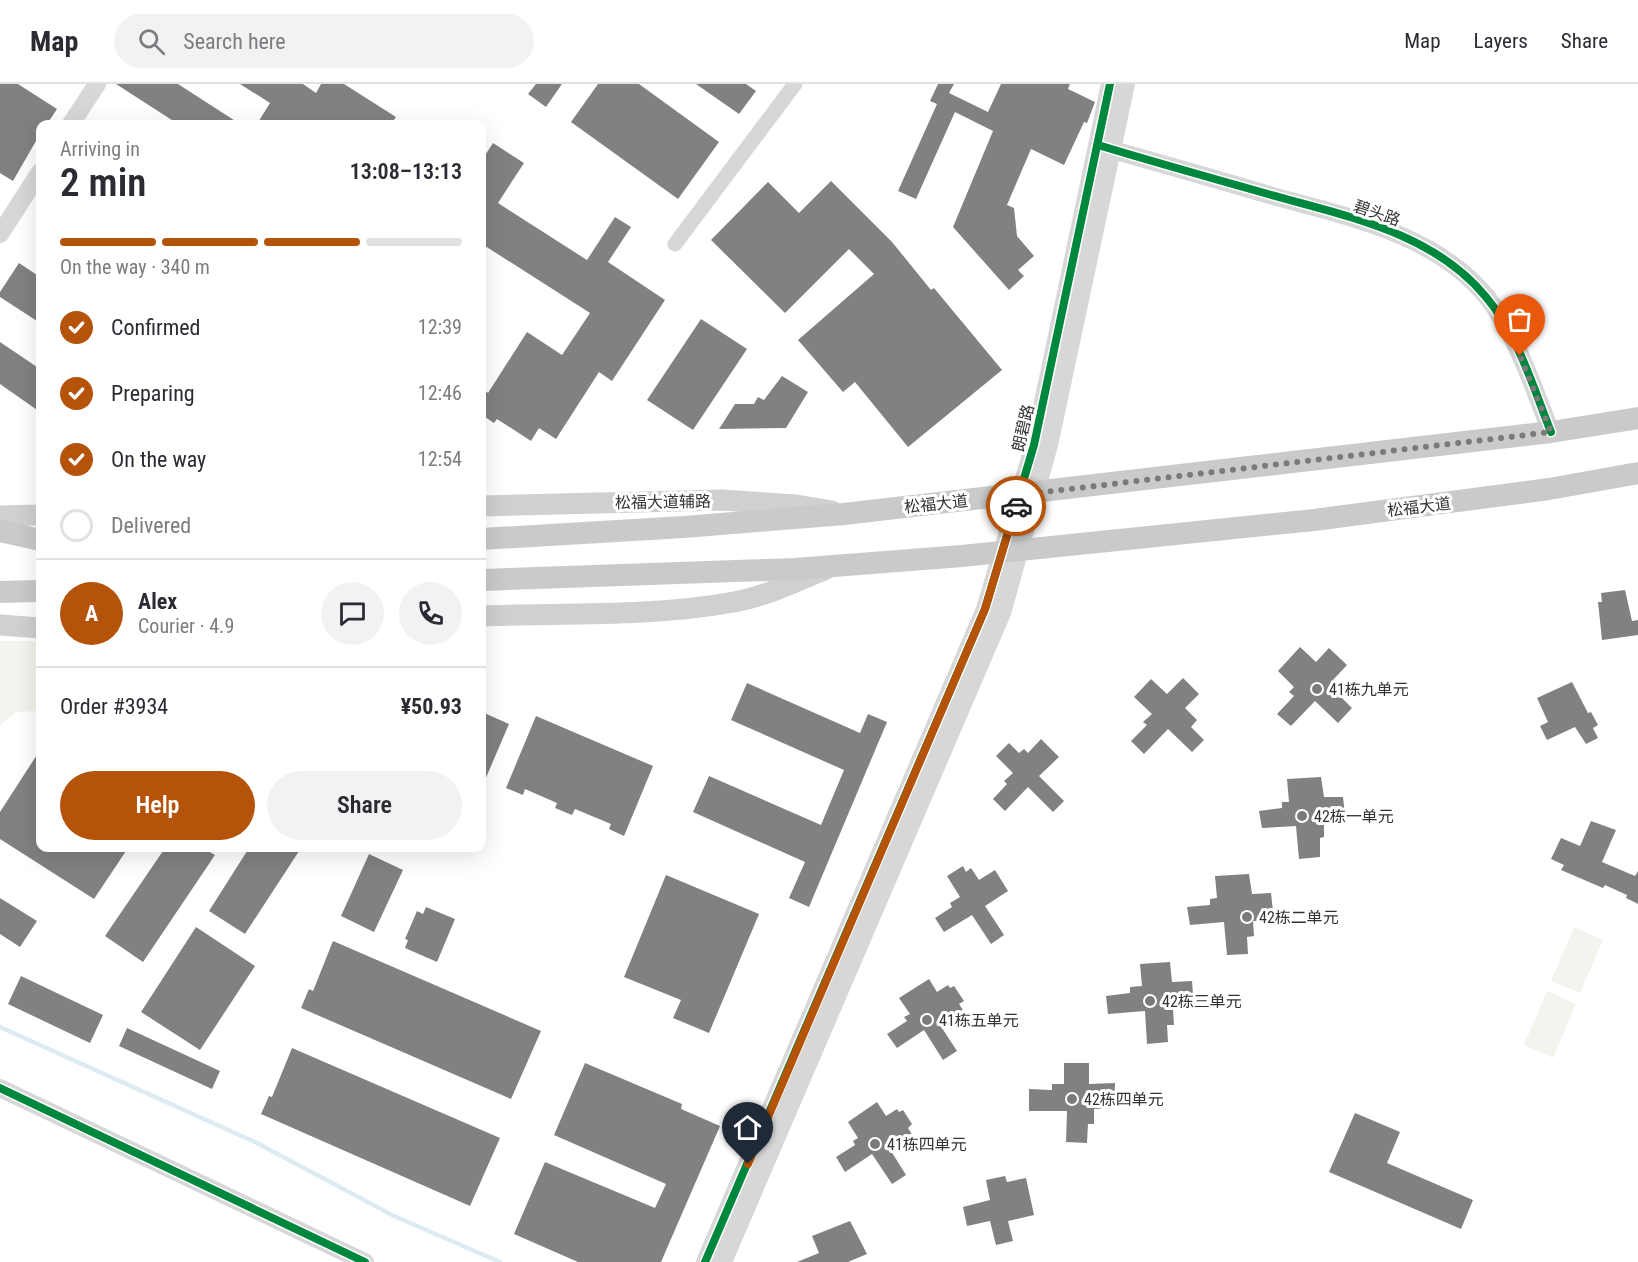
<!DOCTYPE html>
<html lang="en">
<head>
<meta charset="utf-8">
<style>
  body { margin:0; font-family:"Roboto Condensed","Noto Sans SC",sans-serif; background:#f2f2f3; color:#2b2b33; height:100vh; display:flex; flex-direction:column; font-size:22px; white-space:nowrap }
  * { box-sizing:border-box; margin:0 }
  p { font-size:20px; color:#7c7c81 }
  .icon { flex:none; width:33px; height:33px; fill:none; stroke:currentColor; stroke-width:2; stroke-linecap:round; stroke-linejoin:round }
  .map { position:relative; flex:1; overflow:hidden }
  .panel { position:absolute; left:36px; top:36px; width:450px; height:732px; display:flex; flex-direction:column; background:#fff; border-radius:12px; box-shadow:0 6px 24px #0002 }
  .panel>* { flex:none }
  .pin { position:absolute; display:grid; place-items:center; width:51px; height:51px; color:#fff; margin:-62px -26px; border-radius:50% 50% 50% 0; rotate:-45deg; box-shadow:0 0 6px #0007 }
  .pin .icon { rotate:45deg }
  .courier { position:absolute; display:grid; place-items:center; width:60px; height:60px; margin:-30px; border:4px solid #b45309; border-radius:50%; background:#fff; color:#222; box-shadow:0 2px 8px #0007 }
  .headline em { font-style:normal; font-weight:600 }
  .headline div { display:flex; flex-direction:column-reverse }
  .headline { display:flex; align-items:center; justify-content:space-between; height:102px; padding:0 24px }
  h1 { font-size:39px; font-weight:600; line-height:45px }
  .bar { display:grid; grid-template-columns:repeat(4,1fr); gap:9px 6px; align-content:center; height:72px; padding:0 24px }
  .bar i { height:8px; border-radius:4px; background:#e1e1e2 }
  .bar .current { background:#b45309 }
  .bar p { grid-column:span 4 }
  .line { display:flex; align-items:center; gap:15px; padding:0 24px; border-top:2px solid #e1e1e2 }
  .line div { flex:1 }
  .round { display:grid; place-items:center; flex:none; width:63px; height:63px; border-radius:32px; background:#f2f2f3 }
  ol { padding:0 24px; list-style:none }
  li { display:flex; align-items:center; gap:18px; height:66px }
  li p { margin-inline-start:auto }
  li .icon { padding:6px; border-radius:50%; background:#b45309; color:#fff; stroke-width:4 }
  li:last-child { color:#7c7c81 }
  li i { width:33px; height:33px; border:3px solid #e1e1e2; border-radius:50% }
  .action { display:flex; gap:12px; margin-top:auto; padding:12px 24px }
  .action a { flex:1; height:69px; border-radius:36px; background:#b45309; color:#fff; font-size:24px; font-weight:600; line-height:69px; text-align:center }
  .action a+a { background:#f2f2f3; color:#2b2b33 }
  header { display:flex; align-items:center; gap:36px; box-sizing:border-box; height:84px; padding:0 30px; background:#fff; border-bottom:2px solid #e1e1e2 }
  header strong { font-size:28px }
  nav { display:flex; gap:33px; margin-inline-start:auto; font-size:21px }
  .search { width:420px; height:54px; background:#f2f2f3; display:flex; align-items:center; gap:15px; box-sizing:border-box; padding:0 21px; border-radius:33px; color:#7c7c81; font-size:22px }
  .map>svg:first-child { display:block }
  .green { fill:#f1f5ed }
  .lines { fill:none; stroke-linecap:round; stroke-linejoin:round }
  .stream { stroke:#ddebf3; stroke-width:4.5 }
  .building { fill:#818181 }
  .minor { stroke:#d7d7d7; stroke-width:15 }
  .tertiary { stroke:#d7d7d7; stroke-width:18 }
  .secondary { stroke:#d0d0d0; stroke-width:21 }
  .primary { stroke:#cacaca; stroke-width:22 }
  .cycleway-casing { stroke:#fff; stroke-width:11 }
  .cycleway { stroke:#00873e; stroke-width:8 }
  .done { stroke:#7a7a7a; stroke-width:6; stroke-dasharray:0 10.8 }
  .route { stroke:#b45309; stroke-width:8 }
  .poi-dot { fill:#7a7a7a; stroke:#fff; stroke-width:2 }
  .labels { text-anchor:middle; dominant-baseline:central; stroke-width:6; stroke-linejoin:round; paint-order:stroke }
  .street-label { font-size:16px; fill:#333; stroke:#fff }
  .poi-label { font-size:16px; fill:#333; stroke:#fff; text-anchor:start }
</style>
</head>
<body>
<header>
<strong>Map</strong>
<div class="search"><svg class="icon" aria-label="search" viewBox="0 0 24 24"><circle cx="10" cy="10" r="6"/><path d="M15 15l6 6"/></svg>Search here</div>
<nav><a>Map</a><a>Layers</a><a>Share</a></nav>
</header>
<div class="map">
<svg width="1638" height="1178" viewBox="0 0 1638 1178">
  <rect width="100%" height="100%" fill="#fff"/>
  <path class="green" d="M0 557H40V627L16 628 0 641Z
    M1574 843 1603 856 1580 909 1551 897Z
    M1547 907 1576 920 1553 974 1524 961Z"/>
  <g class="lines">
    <path class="stream" d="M0 943 257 1059 394 1132 500 1178"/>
  </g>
  <path class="building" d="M0 0H18L57 25 47 40H40V50L13 97 0 89Z
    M116 0H178L240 40H178Z
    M240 0H303L316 9 321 0H344L396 33 391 40H257L270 19Z
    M536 0H562L546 23 528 10Z
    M598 0H639L719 58 678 115 571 38Z
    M696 0H746L756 7 739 30Z
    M938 0H954L949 9 988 28 1001 0H1070L1068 5 1095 18 1087 39 1084 38 1064 81 1031 65 1007 121 1014 124 1017 152 1034 172 1018 186 1024 192 1009 206 953 143 993 47 955 28 916 115 898 107 937 20 930 17Z
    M493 59 524 79 498 119 587 176 615 133 631 143 608 178 665 216 612 297 599 288 556 355 539 344 531 357 497 335 494 339 482 331V304L488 309 527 248 562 271 590 229 482 160V76Z
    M831 97 892 158 931 206 934 204 1002 286 908 363 855 298 843 308 798 256 874 190 849 165 785 229 711 156 768 98 799 129Z
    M19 179 40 193V239L0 213V208Z
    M701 235 747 265 693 346 647 316Z
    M0 258 40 285V328L0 300Z
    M782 292 808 308 786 344 719 345 735 320H754L758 313 764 316Z
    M1625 506 1632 537 1638 536V551L1602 556 1598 518H1602L1601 509Z
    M1300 563 1316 578 1329 564 1347 581 1333 596 1344 607 1340 612 1352 624 1338 639 1315 617 1291 642 1277 630 1294 612 1289 608 1294 603 1278 587Z
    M1183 594 1199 610 1185 624 1197 636 1191 643 1204 656 1192 668 1168 645 1144 670 1131 657 1147 641 1143 638 1152 630 1134 613 1151 595 1167 610Z
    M1572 598 1588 629 1591 628 1598 641 1593 644 1598 654 1586 660 1575 643 1547 656 1540 642 1548 638 1537 614Z
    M747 599 860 649 868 630 887 638 809 823 789 814 805 778 693 728 709 692 821 741 844 686 731 636Z
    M482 628 509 640 482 703Z
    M536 632 653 682 624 752 609 745 611 740 575 725 572 731 555 724 557 719 525 705 523 711 506 704Z
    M1041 655 1059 673 1039 692 1064 717 1053 728 1028 703 1005 727 993 715 1007 700 1004 697 1013 689 996 672 1009 659 1019 669 1024 665 1028 669Z
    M40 666V764H128L94 815 0 755V728Z
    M1321 693 1324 713H1343L1346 739 1324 740V753L1320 754V773L1299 775 1296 742 1262 744 1259 727 1282 724V718H1289L1287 695Z
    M1591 737 1616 746 1602 778 1635 792 1638 787V820L1626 814 1627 811 1605 801 1603 804 1561 786 1564 781 1551 775 1561 754 1580 762Z
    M165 764H203L215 771 143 878 105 852Z
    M249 764H301L245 850 209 827Z
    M369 770 403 786 374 848 341 832Z
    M963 782 966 788 971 784 979 796 995 786 1008 807 985 822 1004 851 991 860 972 831 944 848 935 834 952 823 950 819 960 813 947 792Z
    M1249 790 1252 810 1271 809 1274 836 1253 837 1254 852 1247 853 1248 870 1227 871 1224 838 1190 841 1187 823 1210 821V815L1217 814 1215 792Z
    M666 791 759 830 709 949 673 934 681 916 624 893Z
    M0 814 37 837 20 863 0 850Z
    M426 823 455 835 437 878 405 864 408 856 405 855 417 827 423 830Z
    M196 843 255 882 200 966 141 928Z
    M333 857 541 947 511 1015 301 924 309 905 313 907Z
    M1170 878 1172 898 1192 897 1194 924 1173 925 1174 941H1167L1168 958 1147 960 1145 927 1108 930 1106 912 1130 909V903L1142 902 1140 880Z
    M21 892 103 931 90 959 8 920Z
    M929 895 937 908 948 901 950 904 954 902 964 917 959 920 965 929 942 944 957 967 943 976 924 946 897 964 887 950 907 937 904 933 910 930 899 914Z
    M127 944 220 987 212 1005 119 962Z
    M292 964 500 1054 470 1122 261 1030 269 1012 272 1013Z
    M585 979 682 1020 681 1025 720 1042 661 1178H578L514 1150 545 1078 655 1124 666 1100 554 1051Z
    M1064 979H1089V1000L1115 999 1114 1024 1094 1025V1040H1088L1087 1059 1066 1058 1067 1027H1029V1005L1052 1006V1000H1064Z
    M877 1018 886 1032 897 1025 899 1028 903 1026 912 1040 908 1044 913 1052 891 1067 906 1091 892 1100 872 1070 845 1088 836 1073 855 1061 853 1057 858 1054 848 1038Z
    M1355 1029 1400 1048 1387 1079 1473 1116 1461 1145 1329 1088Z
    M1005 1092 1007 1098 1026 1094 1034 1131 1008 1137 1013 1157 996 1161 990 1137 967 1142 963 1123 990 1116 986 1096Z
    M850 1137 867 1170 848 1178H797L819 1169 812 1152Z"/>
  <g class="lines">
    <path class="minor" d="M675 160 795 0"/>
    <path class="tertiary" d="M71 40 97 0
      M1102 63C1159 79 1216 95 1273 112 1348 133 1434 149 1487 213 1517 252 1533 303 1551 348
      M0 150 40 88
      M0 1004 365 1178
      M705 1178 985 525 1034 361 1110 0
      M723 1178 1002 529 1049 361 1126 0"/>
    <path class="secondary" d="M482 422 721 416 796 421 832 427
      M0 432 40 431
      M482 532C565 529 652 533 734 518 766 512 796 498 826 485
      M0 541 40 544"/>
    <path class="primary" d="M0 447 40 456
      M482 455 684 443 844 430 1551 348 1638 334
      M482 496 795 485 962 472 1314 436 1549 405 1638 389
      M0 508 40 507"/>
    <defs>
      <path id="cycleway" d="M1098 61C1154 78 1211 94 1268 110 1345 132 1433 148 1486 213 1518 251 1533 303 1551 348
        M0 1004 365 1178
        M705 1178 985 525 1034 361 1110 0"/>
    </defs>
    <use href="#cycleway" class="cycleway-casing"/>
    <use href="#cycleway" class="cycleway"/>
  </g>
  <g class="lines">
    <path class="done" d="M1016 422 1019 411 1551 348 1520 272"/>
    <path class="route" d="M748 1080 985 525 1016 422"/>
  </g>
  <g class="poi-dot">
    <circle cx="1317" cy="605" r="6"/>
    <circle cx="1302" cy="732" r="6"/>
    <circle cx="1247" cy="833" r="6"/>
    <circle cx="1150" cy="917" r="6"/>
    <circle cx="927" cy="936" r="6"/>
    <circle cx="1072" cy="1015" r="6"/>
    <circle cx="875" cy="1060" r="6"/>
  </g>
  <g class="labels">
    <g class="street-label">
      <text transform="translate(1377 129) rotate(19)">碧头路</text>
      <text transform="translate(1023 344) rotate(-77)">朗碧路</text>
      <text transform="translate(663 418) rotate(-1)">松福大道辅路</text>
      <text transform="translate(936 420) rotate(-6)">松福大道</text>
      <text transform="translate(1419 423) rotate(-7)">松福大道</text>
    </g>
    <g class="poi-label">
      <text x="1329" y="605">41栋九单元</text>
      <text x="1314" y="732">42栋一单元</text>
      <text x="1259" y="833">42栋二单元</text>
      <text x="1162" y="917">42栋三单元</text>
      <text x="939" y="936">41栋五单元</text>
      <text x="1084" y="1015">42栋四单元</text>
      <text x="887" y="1060">41栋四单元</text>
    </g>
  </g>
</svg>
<div class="pin" style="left:1520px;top:272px;background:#ea580c"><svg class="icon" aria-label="bag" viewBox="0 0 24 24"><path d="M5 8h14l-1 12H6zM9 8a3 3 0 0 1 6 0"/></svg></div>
<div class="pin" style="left:748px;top:1080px;background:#1f2937"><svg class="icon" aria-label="home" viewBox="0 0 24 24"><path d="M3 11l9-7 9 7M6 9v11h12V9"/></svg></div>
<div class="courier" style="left:1016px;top:422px"><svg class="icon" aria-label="car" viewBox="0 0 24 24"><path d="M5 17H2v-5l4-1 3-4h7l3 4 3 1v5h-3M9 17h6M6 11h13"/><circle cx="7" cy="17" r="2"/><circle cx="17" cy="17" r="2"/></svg></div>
<section class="panel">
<div class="headline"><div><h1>2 min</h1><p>Arriving in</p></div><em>13:08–13:13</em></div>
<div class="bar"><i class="current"></i><i class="current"></i><i class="current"></i><i></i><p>On the way · 340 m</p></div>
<ol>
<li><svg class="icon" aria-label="check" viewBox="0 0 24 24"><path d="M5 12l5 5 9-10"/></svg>Confirmed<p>12:39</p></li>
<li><svg class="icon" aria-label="check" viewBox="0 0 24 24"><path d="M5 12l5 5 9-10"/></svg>Preparing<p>12:46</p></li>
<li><svg class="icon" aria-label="check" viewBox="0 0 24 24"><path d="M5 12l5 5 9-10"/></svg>On the way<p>12:54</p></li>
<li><i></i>Delivered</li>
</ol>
<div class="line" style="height:108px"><b class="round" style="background:#b45309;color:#fff">A</b><div><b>Alex</b><p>Courier · 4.9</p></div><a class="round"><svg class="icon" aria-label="chat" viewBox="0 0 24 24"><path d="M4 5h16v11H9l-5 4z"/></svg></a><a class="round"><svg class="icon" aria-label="phone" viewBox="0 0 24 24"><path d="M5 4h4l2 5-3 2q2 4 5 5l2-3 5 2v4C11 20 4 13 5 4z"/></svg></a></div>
<div class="line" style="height:78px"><div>Order #3934</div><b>¥50.93</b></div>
<div class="action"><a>Help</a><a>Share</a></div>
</section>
</div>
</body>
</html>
